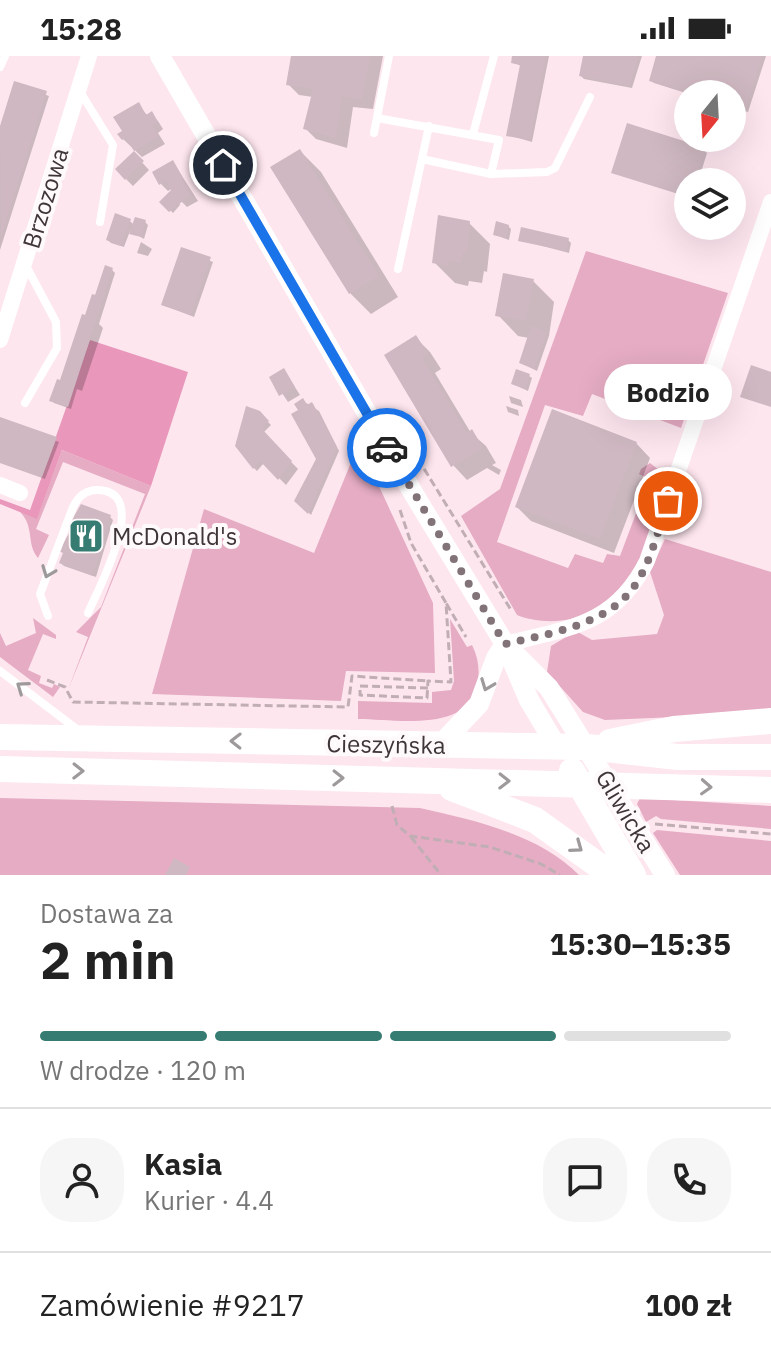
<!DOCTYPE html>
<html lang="pl">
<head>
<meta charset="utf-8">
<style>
  body { margin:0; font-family:"IBM Plex Sans",sans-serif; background:#f6f6f6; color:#222; height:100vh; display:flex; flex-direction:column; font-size:30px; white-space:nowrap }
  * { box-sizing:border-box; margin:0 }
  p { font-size:26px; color:#767676 }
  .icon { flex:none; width:44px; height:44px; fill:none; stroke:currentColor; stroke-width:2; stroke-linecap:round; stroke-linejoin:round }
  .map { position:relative; height:819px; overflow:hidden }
  .details { display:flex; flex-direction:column; background:#fff; flex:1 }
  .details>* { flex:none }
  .needle { width:52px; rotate:198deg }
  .controls { position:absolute; left:674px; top:24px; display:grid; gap:16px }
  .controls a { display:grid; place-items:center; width:72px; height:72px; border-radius:50%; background:#fff; box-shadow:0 8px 32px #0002; font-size:40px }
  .pin { position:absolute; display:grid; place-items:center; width:68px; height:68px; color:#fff; margin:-34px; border:4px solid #fff; border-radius:50%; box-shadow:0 2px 8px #0007 }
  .courier { position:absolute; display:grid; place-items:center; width:80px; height:80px; margin:-40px; border:6px solid #1a73e8; border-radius:50%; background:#fff; color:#222; box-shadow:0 2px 10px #0007 }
  .bubble { position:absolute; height:56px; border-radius:28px; background:#fff; box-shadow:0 8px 32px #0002; font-size:26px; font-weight:800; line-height:56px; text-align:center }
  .headline em { font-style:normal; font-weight:800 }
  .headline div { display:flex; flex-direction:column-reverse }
  .headline { display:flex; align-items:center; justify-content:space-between; height:136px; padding:0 40px }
  h1 { font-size:52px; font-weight:800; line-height:60px }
  .bar { display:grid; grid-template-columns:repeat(4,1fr); gap:12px 8px; align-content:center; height:96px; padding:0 40px }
  .bar i { height:10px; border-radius:6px; background:#e0e0e0 }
  .bar .active { background:#377c72 }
  .bar p { grid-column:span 4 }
  .line { display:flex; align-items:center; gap:20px; padding:0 40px; border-top:2px solid #e0e0e0 }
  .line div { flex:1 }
  .round { display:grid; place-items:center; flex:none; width:84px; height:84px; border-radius:32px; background:#f6f6f6 }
  .status { display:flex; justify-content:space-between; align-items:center; height:56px; padding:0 40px; background:#fff; direction:ltr }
  .status svg { height:22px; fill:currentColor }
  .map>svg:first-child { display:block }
  .green { fill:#e5acc3 }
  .forest { fill:#e998bb }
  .shadow { fill:#0003 }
  .building { fill:#cfb8c1 }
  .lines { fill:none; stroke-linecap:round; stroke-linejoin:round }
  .path { stroke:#c1aeb5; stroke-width:3; stroke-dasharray:8 4; stroke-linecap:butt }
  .service { stroke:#fff; stroke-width:8 }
  .minor { stroke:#fff; stroke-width:16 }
  .tertiary { stroke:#fff; stroke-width:20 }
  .primary { stroke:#fff; stroke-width:26 }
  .oneway { stroke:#9e9a9c }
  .done { stroke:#817378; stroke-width:8; stroke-dasharray:0 14.4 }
  .route { stroke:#1a73e8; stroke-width:10 }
  .labels { text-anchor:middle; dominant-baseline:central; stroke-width:8; stroke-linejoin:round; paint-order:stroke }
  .street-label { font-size:24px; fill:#3e3538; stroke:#fef9fb }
  .poi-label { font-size:24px; fill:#3e3538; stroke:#fef9fb; text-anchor:start }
</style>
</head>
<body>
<div class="status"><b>15:28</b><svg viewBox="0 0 49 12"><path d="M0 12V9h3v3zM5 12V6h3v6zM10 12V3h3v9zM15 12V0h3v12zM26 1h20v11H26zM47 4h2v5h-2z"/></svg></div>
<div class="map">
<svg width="771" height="819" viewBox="0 0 771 819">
  <rect width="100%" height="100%" fill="#fee6ef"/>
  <path class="green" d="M586 195 728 237 681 372 592 338 583 360 545 349 497 486 568 512 575 498 603 507 607 498 620 500 649 423 639 418 641 413 650 407 664 418C660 449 644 504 627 529 605 563 551 573 517 559L461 460 500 433Z
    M359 387 433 547 435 617 346 615 341 645 152 638 204 453 314 497Z
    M62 394 151 430 68 634 88 581 76 576 101 551 145 438 63 406 36 473 49 479 38 502C26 488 35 471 20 456L37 462Z
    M665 483 771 516V657L605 664 583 656 547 616 551 590 576 575 592 584 657 578 664 559 650 516Z
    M33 562 56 579V583L43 578 28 614 41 620 39 627 52 632 54 628 60 631 53 641 0 601V577L6 590 36 577Z
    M450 563 467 591 472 589C479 603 480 616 477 631 466 677 393 663 358 663V645L432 647V636L451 634 454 625Z
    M0 742 420 752C473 764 539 778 579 819H0Z
    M640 742 771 750V773L661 763 656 760 646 766 637 748Z
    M657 774 771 785V819H680L653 777Z"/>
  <path class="forest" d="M90 284 188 316 151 430 62 394 37 463 0 448V443L30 454Z"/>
  <path class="shadow" d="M293 0H383L373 53 353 51 347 92 316 83 305 72 313 41 299 39 288 28Z
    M514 0H549L532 86 508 79 521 10 513 6Z
    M585 0H642L632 32 584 23 581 20Z
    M658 0H766L748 56 732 51V38H689L654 27 651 24Z
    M15 28 49 40 0 194V77Z
    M138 49 148 60 151 58 158 65 163 73 158 77 165 88 142 101 123 83Z
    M704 94 707 97 698 126H688V139L614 116Z
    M300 95 321 116 398 241 371 258 350 237Z
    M139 103 149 114 133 130 126 123Z
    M173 106 198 145 187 151 177 141 180 149 173 157 162 146 176 130 168 135 161 128Z
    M130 165 134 169 145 166 148 169 144 183 130 175 124 191 111 187 108 184Z
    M469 167 490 188 487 216 484 215 482 227 469 225 468 230 455 227 434 206Z
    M508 170 511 173 509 184 495 179Z
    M520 184H568L571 187 569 197Z
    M141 186 152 193 148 200 137 197Z
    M182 193 213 206 194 261 163 249Z
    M112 214 115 217 99 268 103 272 82 335 77 333 71 353 54 347 52 344 93 264Z
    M533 225 554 246 549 280 537 315 521 307 529 282 518 280 498 259Z
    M416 282 430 296 441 313 435 317 471 377 486 390 496 407 492 409 501 414 499 419 487 412 467 424 453 409Z
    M284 314 300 339 288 346 272 322Z
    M529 320 532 322 528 335 513 328Z
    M509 340 521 344 523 351 511 347Z
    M303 345 319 355 339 395 311 459 296 444 319 403 300 355Z
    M506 350 518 354 519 360 508 356Z
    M259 357 271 369 263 377 298 413 286 429 264 407 257 415 247 405Z
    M0 363 59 386 45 423 0 407Z
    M636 387 650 402 614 497 531 465 517 451Z
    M110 461 113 464 96 521 64 510 61 507Z"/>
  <path class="building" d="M291 0H370L362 43 342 41 336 82 303 73 313 33 286 29Z
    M512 0H546L530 84 506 80 520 9 511 7Z
    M583 0H639L629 30 579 20Z
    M656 0H762L745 55 732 51V38H691L649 25Z
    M14 25 47 35 1 181 0 70Z
    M139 46 146 59 152 55 158 66 152 69 159 80 134 95 126 82 122 84 117 78 122 75 113 61Z
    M627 67 706 92 695 126H688V141L611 117Z
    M300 93 379 220 349 238 270 111Z
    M134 95 144 105 125 124 115 113Z
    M173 104 192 138 169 156 159 146 171 134 166 125 159 129 152 116Z
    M115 157 131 163 121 190 106 184Z
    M438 159 470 165 467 197 463 196 461 207 449 205 448 210 432 207Z
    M135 161 146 164 141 181 129 178Z
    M496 165 509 169 506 182 493 179Z
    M521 171 569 182 566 195 518 185Z
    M181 191 211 201 191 259 161 249Z
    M105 209 113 212 68 351 49 345 57 323 60 324 82 258 85 259 92 238 95 239Z
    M503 217 534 223 526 265 495 260Z
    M531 270 547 276 534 313 519 307Z
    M416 279 428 298 422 302 467 377 472 373 483 392 451 411 384 299Z
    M751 309 771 316V351L740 341Z
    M284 312 295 331 279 340 269 321Z
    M516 313 530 318 525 333 511 328Z
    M303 342 307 349 312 346 337 391 308 458 294 445 316 403 291 358 298 354 294 348Z
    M246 350 260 355 269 365 262 373 292 405 278 424 260 405 253 413 235 390Z
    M552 353 637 386 600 483 515 451Z
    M0 361 57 381 42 421 0 406Z
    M81 448 111 459 93 520 59 507 63 497 59 495 72 472 68 471Z
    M174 802 190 811 186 819H165Z"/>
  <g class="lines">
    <path class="path" d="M399 372 511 554
      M400 454 411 487 446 547
      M47 624 65 631 73 646 348 651 352 620 428 625
      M428 632 360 630V639L427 642 428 625 451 626 446 547 466 581
      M392 750 397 769 410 780 490 791 541 808 560 819
      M655 768 771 778
      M411 781 441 819"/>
    <path class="service" d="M0 11 5 0
      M79 34 113 89 100 166
      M377 62 499 84 491 118 422 103
      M374 77 389 0
      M473 78 494 0
      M491 118 547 116 555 112 590 41
      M398 213 429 70
      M25 347 57 292 56 266 25 208
      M48 560 40 538 73 451C78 441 86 434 97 434 153 434 98 533 88 557
      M0 615 78 674"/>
    <path class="minor" d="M0 284 89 0
      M0 429 20 437
      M505 588C570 572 615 569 647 505L771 146"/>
    <path class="tertiary" d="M160 0 415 440 505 588 529 644 557 691
      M514 597 549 632 665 819
      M440 689 479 648 496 602 505 588"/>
    <path class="primary" d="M0 681 587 691 678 701H771
      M610 686 674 673 771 665
      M0 713 771 734
      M572 715 633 819
      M452 732 535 764 612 819"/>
  </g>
  <defs><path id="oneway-chevron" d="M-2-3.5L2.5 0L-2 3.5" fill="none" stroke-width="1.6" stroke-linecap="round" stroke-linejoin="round" transform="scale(2)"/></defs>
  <g class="oneway">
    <use href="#oneway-chevron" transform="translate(48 516) rotate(111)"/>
    <use href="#oneway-chevron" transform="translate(487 629) rotate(111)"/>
    <use href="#oneway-chevron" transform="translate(22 631) rotate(-145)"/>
    <use href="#oneway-chevron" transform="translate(236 685) rotate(-179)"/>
    <use href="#oneway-chevron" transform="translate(78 715) rotate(1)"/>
    <use href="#oneway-chevron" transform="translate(338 722) rotate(1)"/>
    <use href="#oneway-chevron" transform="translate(504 725) rotate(1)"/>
    <use href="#oneway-chevron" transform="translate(706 731) rotate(3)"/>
    <use href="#oneway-chevron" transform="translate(577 791) rotate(36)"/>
  </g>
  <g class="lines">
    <path class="done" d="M387 392 505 588C548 578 606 569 633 532 651 508 658 473 668 445"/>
    <path class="route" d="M223 109 387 392"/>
  </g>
  <defs>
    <symbol id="restaurant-square" viewBox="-11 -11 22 22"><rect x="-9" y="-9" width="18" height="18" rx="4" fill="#377c72" stroke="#fef9fb"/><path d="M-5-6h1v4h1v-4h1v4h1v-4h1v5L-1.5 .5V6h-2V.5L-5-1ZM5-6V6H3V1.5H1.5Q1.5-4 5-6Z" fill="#fff"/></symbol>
  </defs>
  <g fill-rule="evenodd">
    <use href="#restaurant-square" x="66" y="460" width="40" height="40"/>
  </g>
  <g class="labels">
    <g class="street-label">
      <text transform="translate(45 142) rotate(-73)">Brzozowa</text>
      <text transform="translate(386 688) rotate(1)">Cieszyńska</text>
      <text transform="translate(626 755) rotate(59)">Gliwicka</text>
    </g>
    <g class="poi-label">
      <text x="112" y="480">McDonald's</text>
    </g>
  </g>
</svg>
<div class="controls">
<a><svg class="needle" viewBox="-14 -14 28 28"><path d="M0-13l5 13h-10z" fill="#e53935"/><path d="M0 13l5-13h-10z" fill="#767676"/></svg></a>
<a><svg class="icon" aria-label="layers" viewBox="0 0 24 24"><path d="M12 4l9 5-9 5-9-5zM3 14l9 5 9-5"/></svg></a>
</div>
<div class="pin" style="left:668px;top:445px;background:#ea580c"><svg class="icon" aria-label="bag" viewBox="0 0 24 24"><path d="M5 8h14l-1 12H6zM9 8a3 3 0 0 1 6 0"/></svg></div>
<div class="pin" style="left:223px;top:109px;background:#1f2937"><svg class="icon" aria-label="home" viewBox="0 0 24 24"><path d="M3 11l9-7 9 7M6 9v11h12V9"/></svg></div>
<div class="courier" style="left:387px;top:392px"><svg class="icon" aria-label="car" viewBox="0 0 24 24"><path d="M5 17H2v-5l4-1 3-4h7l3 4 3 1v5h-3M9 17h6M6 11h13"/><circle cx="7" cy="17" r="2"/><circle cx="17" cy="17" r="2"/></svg></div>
<div class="bubble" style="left:604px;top:308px;width:128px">Bodzio</div>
</div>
<section class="details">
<div class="headline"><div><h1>2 min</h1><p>Dostawa za</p></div><em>15:30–15:35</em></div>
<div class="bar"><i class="active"></i><i class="active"></i><i class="active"></i><i></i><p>W drodze · 120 m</p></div>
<div class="line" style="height:144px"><a class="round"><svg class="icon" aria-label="person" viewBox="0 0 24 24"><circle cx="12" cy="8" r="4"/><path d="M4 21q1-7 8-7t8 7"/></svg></a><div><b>Kasia</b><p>Kurier · 4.4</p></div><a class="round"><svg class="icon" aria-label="chat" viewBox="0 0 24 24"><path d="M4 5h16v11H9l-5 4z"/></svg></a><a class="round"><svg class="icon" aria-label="phone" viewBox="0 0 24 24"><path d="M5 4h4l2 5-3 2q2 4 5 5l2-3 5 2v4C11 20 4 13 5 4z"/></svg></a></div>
<div class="line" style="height:104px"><div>Zamówienie #9217</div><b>100 zł</b></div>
</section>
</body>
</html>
